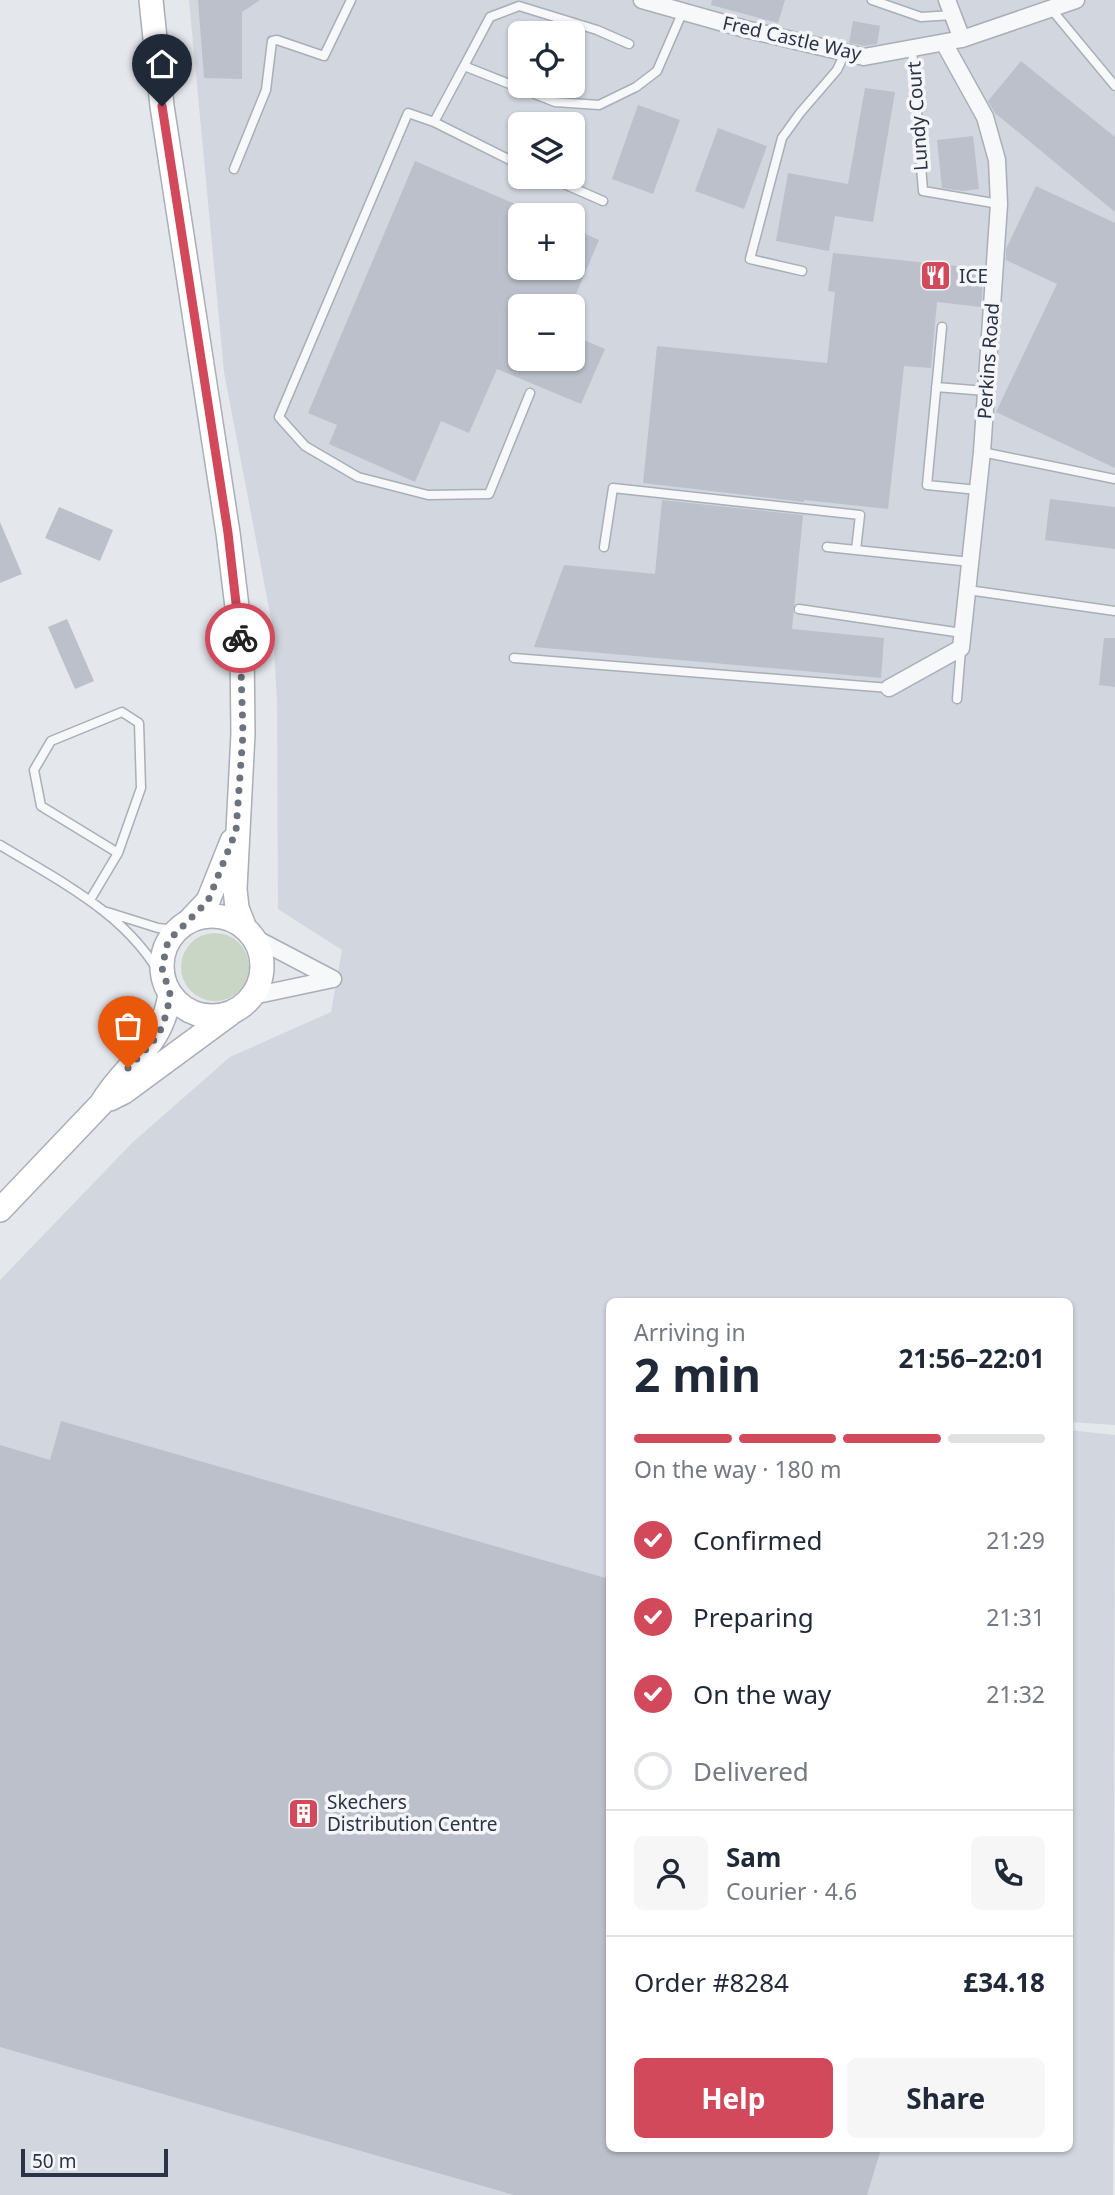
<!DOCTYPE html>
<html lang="en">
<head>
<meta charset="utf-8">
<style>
  body { margin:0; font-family:"Noto Sans",sans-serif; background:#f6f6f7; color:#1f2937; height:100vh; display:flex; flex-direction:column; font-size:26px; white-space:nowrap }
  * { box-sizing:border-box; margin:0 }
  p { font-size:23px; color:#747a83 }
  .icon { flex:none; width:38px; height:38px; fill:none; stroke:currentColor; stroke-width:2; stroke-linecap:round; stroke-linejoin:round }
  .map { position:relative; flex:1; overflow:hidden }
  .panel { position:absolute; left:606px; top:1298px; width:467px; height:854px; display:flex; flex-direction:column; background:#fff; border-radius:10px; box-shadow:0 2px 5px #0004 }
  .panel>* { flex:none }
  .fabs { position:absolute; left:508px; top:21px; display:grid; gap:14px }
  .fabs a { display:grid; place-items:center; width:77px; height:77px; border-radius:10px; background:#fff; box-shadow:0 2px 5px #0004; font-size:35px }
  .scale { position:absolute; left:21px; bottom:18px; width:147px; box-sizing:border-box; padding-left:7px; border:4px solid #2b3445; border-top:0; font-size:19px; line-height:24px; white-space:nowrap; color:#2b3445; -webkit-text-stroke:5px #f4f6f9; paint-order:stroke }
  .pin { position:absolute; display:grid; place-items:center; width:60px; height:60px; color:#fff; margin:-72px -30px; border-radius:50% 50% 50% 0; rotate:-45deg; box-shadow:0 0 7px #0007 }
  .pin .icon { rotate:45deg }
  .courier { position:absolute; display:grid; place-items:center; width:70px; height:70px; margin:-35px; border:5px solid #d1495b; border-radius:50%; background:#fff; color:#222; box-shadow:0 2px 9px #0007 }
  .overview em { font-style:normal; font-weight:700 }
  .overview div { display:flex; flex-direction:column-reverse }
  .overview { display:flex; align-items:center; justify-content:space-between; height:119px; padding:0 28px }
  h1 { font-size:46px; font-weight:700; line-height:52px }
  .bar { display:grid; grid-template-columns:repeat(4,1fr); gap:10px 7px; align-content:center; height:84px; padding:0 28px }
  .bar i { height:9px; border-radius:5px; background:#e0e1e3 }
  .bar .on { background:#d1495b }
  .bar p { grid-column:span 4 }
  .line { display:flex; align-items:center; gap:18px; padding:0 28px; border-top:2px solid #e0e1e3 }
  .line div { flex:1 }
  .round { display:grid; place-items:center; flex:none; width:74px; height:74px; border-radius:10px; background:#f6f6f7 }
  ol { padding:0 28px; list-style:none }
  li { display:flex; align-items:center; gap:21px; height:77px }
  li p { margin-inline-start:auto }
  li .icon { padding:7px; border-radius:50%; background:#d1495b; color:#fff; stroke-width:4 }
  li:last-child { color:#747a83 }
  li i { width:38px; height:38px; border:4px solid #e0e1e3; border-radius:50% }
  .cta { display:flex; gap:14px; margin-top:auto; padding:14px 28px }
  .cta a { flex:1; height:80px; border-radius:10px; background:#d1495b; color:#fff; font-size:28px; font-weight:700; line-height:80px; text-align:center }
  .cta a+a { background:#f6f6f7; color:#1f2937 }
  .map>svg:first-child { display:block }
  .built { fill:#d2d6de; fill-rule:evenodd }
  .green { fill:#c9d6c5 }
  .building { fill:#bbc0ca }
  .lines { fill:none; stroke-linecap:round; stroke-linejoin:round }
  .lane-casing { stroke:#a9aeb7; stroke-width:11 }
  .street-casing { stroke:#a9aeb7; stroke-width:19 }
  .secondary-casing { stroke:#a9aeb7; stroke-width:26 }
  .lane { stroke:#f7f8fa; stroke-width:8 }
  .street { stroke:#f7f8fa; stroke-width:16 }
  .secondary { stroke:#fff; stroke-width:23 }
  .done { stroke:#6c737f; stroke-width:7; stroke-dasharray:0 12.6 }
  .route { stroke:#d1495b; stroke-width:9 }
  .labels { text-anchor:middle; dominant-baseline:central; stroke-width:7; stroke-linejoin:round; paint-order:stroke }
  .street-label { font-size:19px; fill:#2b3445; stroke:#f4f6f9 }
  .poi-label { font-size:19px; fill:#2b3445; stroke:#f4f6f9; text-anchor:start }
</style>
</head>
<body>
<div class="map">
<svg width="1115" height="2195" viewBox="0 0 1115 2195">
  <rect width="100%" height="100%" fill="#e4e7ec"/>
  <path class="built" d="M189 0H1115V1425L1069 1422V1302H609V2149H1069V1430L1115 1435 1113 2195H0V1280L133 1142 230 1057 331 1012 342 950 278 909 277 703 273 629 224 372ZM520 33H572V86H520ZM520 124H572V177H520ZM520 215H572V268H520ZM520 306H572V359H520Z"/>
  <path class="green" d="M181 967a34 34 0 1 1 68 0a34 34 0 1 1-68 0Z"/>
  <path class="building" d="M198 0H260L242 12V79L204 78Z
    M712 0H785L778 23 711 5Z
    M853 21 880 26 877 44 864 46 849 43Z
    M1021 61 1115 137V212L995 113 988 101Z
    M865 88 895 92 873 222 835 216 829 251 776 241 788 173 848 184Z
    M638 105 680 120 653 194 612 179Z
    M718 128 767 146 744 209 695 191Z
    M973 136 979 189 963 191 942 188 937 140Z
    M415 161 520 206V268H572V228L599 240 571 306H557L538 298 535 306H506L520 312V359H572V335L605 349 581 404 497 369 469 433 441 421 415 482 329 444 337 425 308 413Z
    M1036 186 1115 223V468L996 412 1057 284 1006 260V249Z
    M833 253 984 269 981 307 937 302 931 368 904 366 888 509 804 500V502L643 483 657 346 827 363 835 292 828 291Z
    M1050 499 1115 507V549L1045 540Z
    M662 500 803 515 792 629 884 638 881 678 534 647 564 565 655 574Z
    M59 507 113 530 100 561 45 538Z
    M0 522 22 574 0 583Z
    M67 619 94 681 75 689 48 627Z
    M1104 638H1115V687L1099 685Z
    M61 1421 609 1579V2149H881L867 2195H514L0 2047V1445L50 1460Z"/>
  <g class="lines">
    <defs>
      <path id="lane" d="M872 0 921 17 953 15
        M1052 10 1115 86
        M912 49 923 191 999 204
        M464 66 490 17 519 6 597 30 629 44
        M434 122 408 113 279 417 305 446 358 477 428 495 489 494 530 393
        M520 165 434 122 464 66 555 102 599 105 636 87 657 71 683 11
        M234 169 266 90 272 41 277 40 324 56 351 0
        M548 177 603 201
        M802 271 750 259 782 138 800 113 837 70 845 53
        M942 327 927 485 978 490
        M936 387 986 391
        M982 452 1115 479
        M604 547 613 488 860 515 856 550
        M827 547 971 562
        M968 590 1115 611
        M799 609 962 633
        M514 658 889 688
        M957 699 961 649
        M0 845C61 882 131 916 164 982
        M90 900 118 853 41 806 34 770 51 741 122 712 139 723 141 788 118 853
        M107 912 158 928 177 930"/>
      <path id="street" d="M642 0 745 29 864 57 962 39 1076 0
        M947 0 962 39
        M889 688 961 648 982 452 999 204 997 160 985 117 944 43
        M255 938 333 979
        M253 996 333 979"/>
      <path id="secondary" d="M151 0 162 106 228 533 242 648 243 734 235 889 237 908 244 926
        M162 966a50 50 0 1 1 100 0a50 50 0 1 1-100 0Z
        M189 921 208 901 232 841
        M110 1099 124 1092 230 1014
        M0 1210 101 1104C128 1059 161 1050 170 994"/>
    </defs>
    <use href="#lane" class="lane-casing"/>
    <use href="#street" class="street-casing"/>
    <use href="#secondary" class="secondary-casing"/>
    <use href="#lane" class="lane"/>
    <use href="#street" class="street"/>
    <use href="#secondary" class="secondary"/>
  </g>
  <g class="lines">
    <path class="done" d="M128 1068 152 1043 161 1029 167 1012 170 994 162 968 168 941 208 901 236 831 243 734 240 638"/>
    <path class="route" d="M162 106 228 533 240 638"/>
  </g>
  <defs>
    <symbol id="restaurant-square" viewBox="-11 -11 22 22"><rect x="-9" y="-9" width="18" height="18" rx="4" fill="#d1495b" stroke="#f4f6f9"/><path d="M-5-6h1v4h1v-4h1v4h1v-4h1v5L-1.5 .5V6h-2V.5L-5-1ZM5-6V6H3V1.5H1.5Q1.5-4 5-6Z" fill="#fff"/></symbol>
    <symbol id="building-square" viewBox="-11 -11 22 22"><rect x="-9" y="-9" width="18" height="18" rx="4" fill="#d1495b" stroke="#f4f6f9"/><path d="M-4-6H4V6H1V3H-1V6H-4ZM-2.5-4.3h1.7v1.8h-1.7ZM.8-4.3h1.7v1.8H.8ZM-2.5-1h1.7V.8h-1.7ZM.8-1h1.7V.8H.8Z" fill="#fff"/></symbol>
  </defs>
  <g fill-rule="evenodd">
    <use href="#restaurant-square" x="918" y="258" width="35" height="35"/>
    <use href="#building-square" x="286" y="1796" width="35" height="35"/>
  </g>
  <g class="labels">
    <g class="street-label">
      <text transform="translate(792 38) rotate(13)">Fred Castle Way</text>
      <text transform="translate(917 116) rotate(-94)">Lundy Court</text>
      <text transform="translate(988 361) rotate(-86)">Perkins Road</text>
    </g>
    <g class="poi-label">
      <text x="959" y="276">ICE</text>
      <text x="327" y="1802">Skechers<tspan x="327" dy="22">Distribution Centre</tspan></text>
    </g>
  </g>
</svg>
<div class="fabs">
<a><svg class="icon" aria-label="locate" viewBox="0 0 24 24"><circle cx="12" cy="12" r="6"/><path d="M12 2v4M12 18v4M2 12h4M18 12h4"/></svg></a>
<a><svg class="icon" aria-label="layers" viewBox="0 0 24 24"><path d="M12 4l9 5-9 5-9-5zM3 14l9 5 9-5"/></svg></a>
<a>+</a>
<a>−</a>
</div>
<div class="scale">50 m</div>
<div class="pin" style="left:128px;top:1068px;background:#ea580c"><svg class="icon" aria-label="bag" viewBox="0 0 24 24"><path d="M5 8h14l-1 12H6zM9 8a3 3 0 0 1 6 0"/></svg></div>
<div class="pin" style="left:162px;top:106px;background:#1f2937"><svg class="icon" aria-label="home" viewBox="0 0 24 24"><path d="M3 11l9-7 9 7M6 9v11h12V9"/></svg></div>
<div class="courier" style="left:240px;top:638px"><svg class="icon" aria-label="bike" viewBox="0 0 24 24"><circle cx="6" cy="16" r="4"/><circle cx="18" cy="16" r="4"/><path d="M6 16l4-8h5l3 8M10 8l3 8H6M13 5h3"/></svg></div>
<section class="panel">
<div class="overview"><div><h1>2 min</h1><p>Arriving in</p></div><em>21:56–22:01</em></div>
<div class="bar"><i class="on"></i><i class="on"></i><i class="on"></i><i></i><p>On the way · 180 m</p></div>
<ol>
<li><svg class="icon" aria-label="check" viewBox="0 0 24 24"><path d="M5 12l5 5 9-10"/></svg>Confirmed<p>21:29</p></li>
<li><svg class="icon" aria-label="check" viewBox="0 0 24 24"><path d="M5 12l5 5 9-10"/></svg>Preparing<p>21:31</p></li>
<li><svg class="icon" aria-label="check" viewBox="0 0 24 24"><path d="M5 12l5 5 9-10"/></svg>On the way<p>21:32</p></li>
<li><i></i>Delivered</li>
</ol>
<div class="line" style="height:126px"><a class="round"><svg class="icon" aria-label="person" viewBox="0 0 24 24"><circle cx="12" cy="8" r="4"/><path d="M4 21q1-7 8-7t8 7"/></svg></a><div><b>Sam</b><p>Courier · 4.6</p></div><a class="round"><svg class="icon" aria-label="phone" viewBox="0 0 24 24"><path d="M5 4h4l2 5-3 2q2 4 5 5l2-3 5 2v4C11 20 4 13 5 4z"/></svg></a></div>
<div class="line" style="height:91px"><div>Order #8284</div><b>£34.18</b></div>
<div class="cta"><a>Help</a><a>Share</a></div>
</section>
</div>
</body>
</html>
